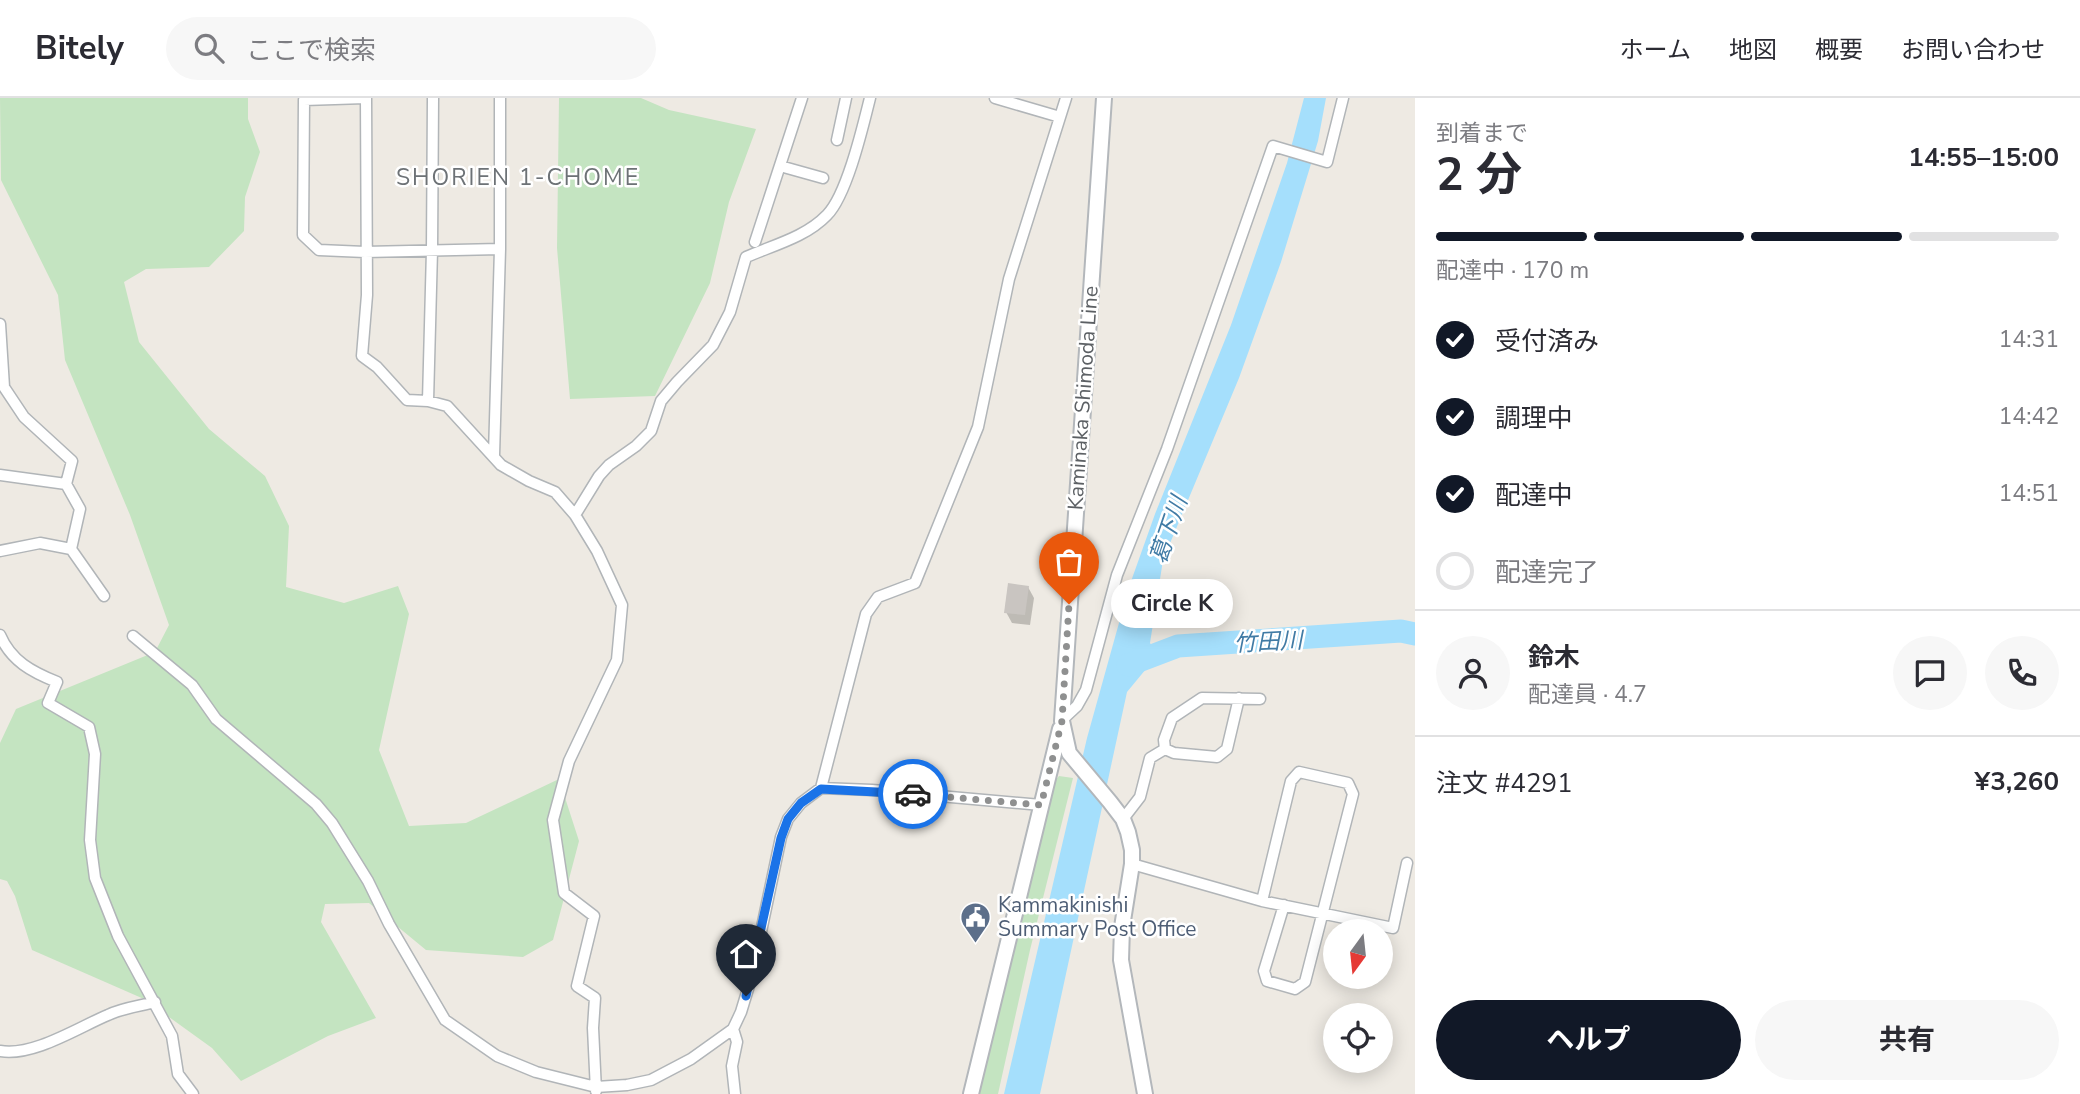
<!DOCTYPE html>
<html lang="ja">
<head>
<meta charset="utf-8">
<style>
  body { margin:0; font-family:"Nunito Sans","Noto Sans JP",sans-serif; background:#f7f7f7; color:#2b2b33; height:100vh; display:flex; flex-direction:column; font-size:26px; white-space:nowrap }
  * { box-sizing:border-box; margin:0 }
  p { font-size:23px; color:#7c7c81 }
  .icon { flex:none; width:38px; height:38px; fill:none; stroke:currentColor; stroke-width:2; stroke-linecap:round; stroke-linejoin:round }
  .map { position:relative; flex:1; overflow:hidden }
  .drawer { display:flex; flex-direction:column; background:#fff; width:665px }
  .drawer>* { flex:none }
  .needle { width:46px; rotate:195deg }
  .fabs { position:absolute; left:1323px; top:821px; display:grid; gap:14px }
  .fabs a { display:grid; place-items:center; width:70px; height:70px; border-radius:50%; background:#fff; box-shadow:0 4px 18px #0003; font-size:35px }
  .pin { position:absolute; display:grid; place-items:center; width:60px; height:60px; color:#fff; margin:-72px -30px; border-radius:50% 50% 50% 0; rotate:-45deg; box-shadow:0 0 7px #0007 }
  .pin .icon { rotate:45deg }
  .courier { position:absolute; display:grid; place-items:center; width:70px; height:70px; margin:-35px; border:5px solid #1a73e8; border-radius:50%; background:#fff; color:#222; box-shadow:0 2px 9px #0007 }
  .bubble { position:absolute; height:49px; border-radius:24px; background:#fff; box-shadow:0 4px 18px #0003; font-size:23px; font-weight:700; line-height:49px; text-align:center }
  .headline em { font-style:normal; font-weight:700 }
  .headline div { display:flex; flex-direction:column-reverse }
  .headline { display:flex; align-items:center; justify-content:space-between; height:119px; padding:0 21px }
  h1 { font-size:46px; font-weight:700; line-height:52px }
  .bar { display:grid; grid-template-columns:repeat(4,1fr); gap:10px 7px; align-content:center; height:84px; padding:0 21px }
  .bar i { height:9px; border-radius:5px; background:#e1e1e2 }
  .bar .on { background:#111827 }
  .bar p { grid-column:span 4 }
  .line { display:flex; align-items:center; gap:18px; padding:0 21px; border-top:2px solid #e1e1e2 }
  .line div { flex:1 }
  .round { display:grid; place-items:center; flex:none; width:74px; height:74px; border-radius:37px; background:#f7f7f7 }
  ol { padding:0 21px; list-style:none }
  li { display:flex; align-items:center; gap:21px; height:77px }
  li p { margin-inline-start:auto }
  li .icon { padding:7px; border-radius:50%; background:#111827; color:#fff; stroke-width:4 }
  li:last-child { color:#7c7c81 }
  li i { width:38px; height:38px; border:4px solid #e1e1e2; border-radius:50% }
  .button { display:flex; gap:14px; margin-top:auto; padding:14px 21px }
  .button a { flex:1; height:80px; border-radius:42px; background:#111827; color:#fff; font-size:28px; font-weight:700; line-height:80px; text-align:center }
  .button a+a { background:#f7f7f7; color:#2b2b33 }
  header { display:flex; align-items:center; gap:42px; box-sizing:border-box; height:98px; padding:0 35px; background:#fff; border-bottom:2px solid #e1e1e2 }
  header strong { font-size:33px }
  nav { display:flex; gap:38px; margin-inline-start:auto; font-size:24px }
  .search { width:490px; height:63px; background:#f7f7f7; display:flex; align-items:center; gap:18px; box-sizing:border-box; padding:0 24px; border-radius:38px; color:#7c7c81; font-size:26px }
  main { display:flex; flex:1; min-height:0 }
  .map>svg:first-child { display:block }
  .green { fill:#c4e4c1 }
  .water { fill:#a5dffc }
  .shadow { fill:#0003 }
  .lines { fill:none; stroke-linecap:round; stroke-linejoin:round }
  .river { stroke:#a5dffc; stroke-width:23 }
  .building { fill:#c9c5c1 }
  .street-casing { stroke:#b1b5b8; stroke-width:13 }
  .secondary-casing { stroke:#b3b7bb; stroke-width:18 }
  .street { stroke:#fff; stroke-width:10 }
  .secondary { stroke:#fff; stroke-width:14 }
  .done { stroke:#8f9090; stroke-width:7; stroke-dasharray:0 12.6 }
  .route { stroke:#1a73e8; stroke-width:9 }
  .labels { text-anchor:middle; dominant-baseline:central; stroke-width:5; stroke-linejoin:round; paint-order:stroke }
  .street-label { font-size:21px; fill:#5c6064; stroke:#fff }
  .service-label { font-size:21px; fill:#4e5e75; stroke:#fff; text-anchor:start }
  .neighbourhood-label { font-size:23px; letter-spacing:2px; fill:#6d7276; stroke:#fff }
  .water-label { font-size:23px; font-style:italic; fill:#407ba5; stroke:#fff }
</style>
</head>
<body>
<header>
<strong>Bitely</strong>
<div class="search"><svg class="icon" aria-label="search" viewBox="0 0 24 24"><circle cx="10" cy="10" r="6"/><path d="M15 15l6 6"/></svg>ここで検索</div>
<nav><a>ホーム</a><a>地図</a><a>概要</a><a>お問い合わせ</a></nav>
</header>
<main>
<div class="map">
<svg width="1415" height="996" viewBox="0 0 1415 996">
  <rect width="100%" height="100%" fill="#eeeae3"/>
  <path class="green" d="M0 0H248V21L260 54 245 99 244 133 209 169 146 171 124 184 139 244 209 331 265 378 289 428 286 489 344 505 398 488 409 516 379 652 409 728 466 725 559 681 579 743 553 842 523 859 426 852 369 805 325 806 321 824 376 920 328 938 241 983 212 950 144 901 32 852 15 798 7 783 0 781V645L16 611 155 554 169 527 130 417 65 262 58 197 1 82Z
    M559 0H641L669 12 756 31 729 104 710 185 655 298 570 301 557 150Z
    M1059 678 1073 680 1030 852 998 996H975L1050 689Z"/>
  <path class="water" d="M1304 0H1326L1318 43 1281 164 1239 280 1163 462 1150 545 1160 561 1146 571 1127 594 1040 996H1004L1087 640 1129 489 1155 416 1231 227 1287 65Z"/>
  <path class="shadow" d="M1028 489 1034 500 1030 527 1012 525 1006 514Z"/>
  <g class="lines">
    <path class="river" d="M1128 567 1178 548 1401 533 1415 536"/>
  </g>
  <path class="building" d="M1008 485 1029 488 1025 517 1004 515Z"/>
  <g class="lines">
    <defs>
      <path id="street" d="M365 0 304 2 303 137 319 152 365 154 500 151
        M366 0 367 197 362 258 377 269 407 302 428 303 447 308 501 367 529 383 555 394 575 417 597 453 622 507 617 562 569 663 553 722 564 795 594 818 577 888 595 900 593 930 596 993
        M995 0 1060 19
        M837 42 846 0
        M780 68 823 80
        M755 144 802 0
        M0 226 4 289 24 319 72 363 66 386 80 411 71 451
        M428 303 432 152 433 0
        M494 357 500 151V0
        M0 377 66 386
        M575 417 599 378 609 367 636 348 651 333 661 303 677 284 713 247 730 214 746 159C774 147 806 139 827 117 847 97 863 28 870 0
        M0 453 40 445 71 451 104 498
        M0 537C11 563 32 574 57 584L48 605 89 629 95 656 90 742 95 780 118 838 172 938 178 976 193 996
        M133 538 192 587 216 621 316 706 332 725 368 783 389 826 445 922 497 958 536 974 596 989 627 987 651 982 691 961 733 931 741 914 751 881 781 739 788 721 801 705 821 690 872 692 1041 707
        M1239 600 1227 651 1217 659 1174 655 1165 651 1164 642 1172 620 1202 600 1260 601
        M1062 622 1077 608 1086 592 1117 477 1167 351 1273 48 1327 64 1343 0
        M821 690 866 516 878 499 915 485 978 329 1009 181 1066 0
        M1123 721 1140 699 1150 660 1165 651
        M1132 766 1262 803 1393 830 1407 765
        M1262 803 1291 683 1299 674 1348 685 1353 696 1305 884 1295 891 1267 883 1264 873 1284 807
        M733 931 737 944 732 968 735 996
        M0 953C33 959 79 929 108 917 122 910 140 908 155 904"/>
      <path id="secondary" d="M1104 0 1062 623 1069 655 1110 704 1123 721 1128 734 1132 752V766L1122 829 1121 862 1145 996
        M971 996 1060 631"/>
    </defs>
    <use href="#street" class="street-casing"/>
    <use href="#secondary" class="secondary-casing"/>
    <use href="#street" class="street"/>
    <use href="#secondary" class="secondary"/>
  </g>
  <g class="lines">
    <path class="done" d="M913 696 1041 707 1062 623 1069 506"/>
    <path class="route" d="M746 898 781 740 788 721 801 705 821 691 913 696"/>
  </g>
  <defs>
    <symbol id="civic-pin" viewBox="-11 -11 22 30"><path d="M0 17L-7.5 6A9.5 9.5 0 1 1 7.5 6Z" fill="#5c6f8a" stroke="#fff"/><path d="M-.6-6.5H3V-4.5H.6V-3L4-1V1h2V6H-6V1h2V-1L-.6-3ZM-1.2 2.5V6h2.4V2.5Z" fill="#fff"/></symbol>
  </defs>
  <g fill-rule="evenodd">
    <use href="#civic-pin" x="958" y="802" width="35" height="47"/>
  </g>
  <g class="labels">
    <g class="street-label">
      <text transform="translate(1083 300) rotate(-86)">Kaminaka Shimoda Line</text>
    </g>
    <g class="service-label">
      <text x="998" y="807">Kammakinishi<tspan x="998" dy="24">Summary Post Office</tspan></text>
    </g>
    <g class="neighbourhood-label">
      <text x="518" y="79">SHORIEN 1-CHOME</text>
    </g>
    <g class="water-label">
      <text transform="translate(1169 432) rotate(-71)">葛下川</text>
      <text transform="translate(1268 544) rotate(-3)">竹田川</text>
    </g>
  </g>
</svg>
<div class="fabs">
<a><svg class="needle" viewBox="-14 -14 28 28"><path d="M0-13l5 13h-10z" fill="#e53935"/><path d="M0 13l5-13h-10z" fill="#7c7c81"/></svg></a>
<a><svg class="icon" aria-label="locate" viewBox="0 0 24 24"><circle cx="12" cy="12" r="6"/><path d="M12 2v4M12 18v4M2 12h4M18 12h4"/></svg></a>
</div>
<div class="pin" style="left:1069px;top:506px;background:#ea580c"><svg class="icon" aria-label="bag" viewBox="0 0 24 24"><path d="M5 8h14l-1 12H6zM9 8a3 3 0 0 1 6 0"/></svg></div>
<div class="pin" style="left:746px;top:898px;background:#1f2937"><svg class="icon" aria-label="home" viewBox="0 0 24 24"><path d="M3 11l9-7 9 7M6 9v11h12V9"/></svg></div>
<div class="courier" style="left:913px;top:696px"><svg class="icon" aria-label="car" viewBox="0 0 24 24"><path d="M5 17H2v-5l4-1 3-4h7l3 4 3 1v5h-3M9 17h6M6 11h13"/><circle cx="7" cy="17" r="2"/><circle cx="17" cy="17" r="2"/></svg></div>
<div class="bubble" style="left:1111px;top:481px;width:122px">Circle K</div>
</div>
<section class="drawer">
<div class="headline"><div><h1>2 分</h1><p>到着まで</p></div><em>14:55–15:00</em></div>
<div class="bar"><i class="on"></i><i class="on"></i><i class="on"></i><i></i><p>配達中 · 170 m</p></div>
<ol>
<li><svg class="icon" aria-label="check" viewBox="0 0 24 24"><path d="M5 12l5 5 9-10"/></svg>受付済み<p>14:31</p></li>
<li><svg class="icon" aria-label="check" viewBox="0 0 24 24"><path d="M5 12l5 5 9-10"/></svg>調理中<p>14:42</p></li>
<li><svg class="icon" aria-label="check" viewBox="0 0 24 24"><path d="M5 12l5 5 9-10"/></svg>配達中<p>14:51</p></li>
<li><i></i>配達完了</li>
</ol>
<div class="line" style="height:126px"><a class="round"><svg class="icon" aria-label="person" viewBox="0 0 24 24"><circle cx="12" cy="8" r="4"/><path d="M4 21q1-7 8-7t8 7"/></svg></a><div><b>鈴木</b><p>配達員 · 4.7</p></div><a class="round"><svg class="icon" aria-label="chat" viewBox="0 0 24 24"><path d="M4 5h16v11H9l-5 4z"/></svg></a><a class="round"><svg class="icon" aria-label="phone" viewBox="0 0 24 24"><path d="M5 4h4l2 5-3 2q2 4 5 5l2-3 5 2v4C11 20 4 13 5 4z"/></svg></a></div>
<div class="line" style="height:91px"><div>注文 #4291</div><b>¥3,260</b></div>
<div class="button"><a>ヘルプ</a><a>共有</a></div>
</section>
</main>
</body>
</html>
